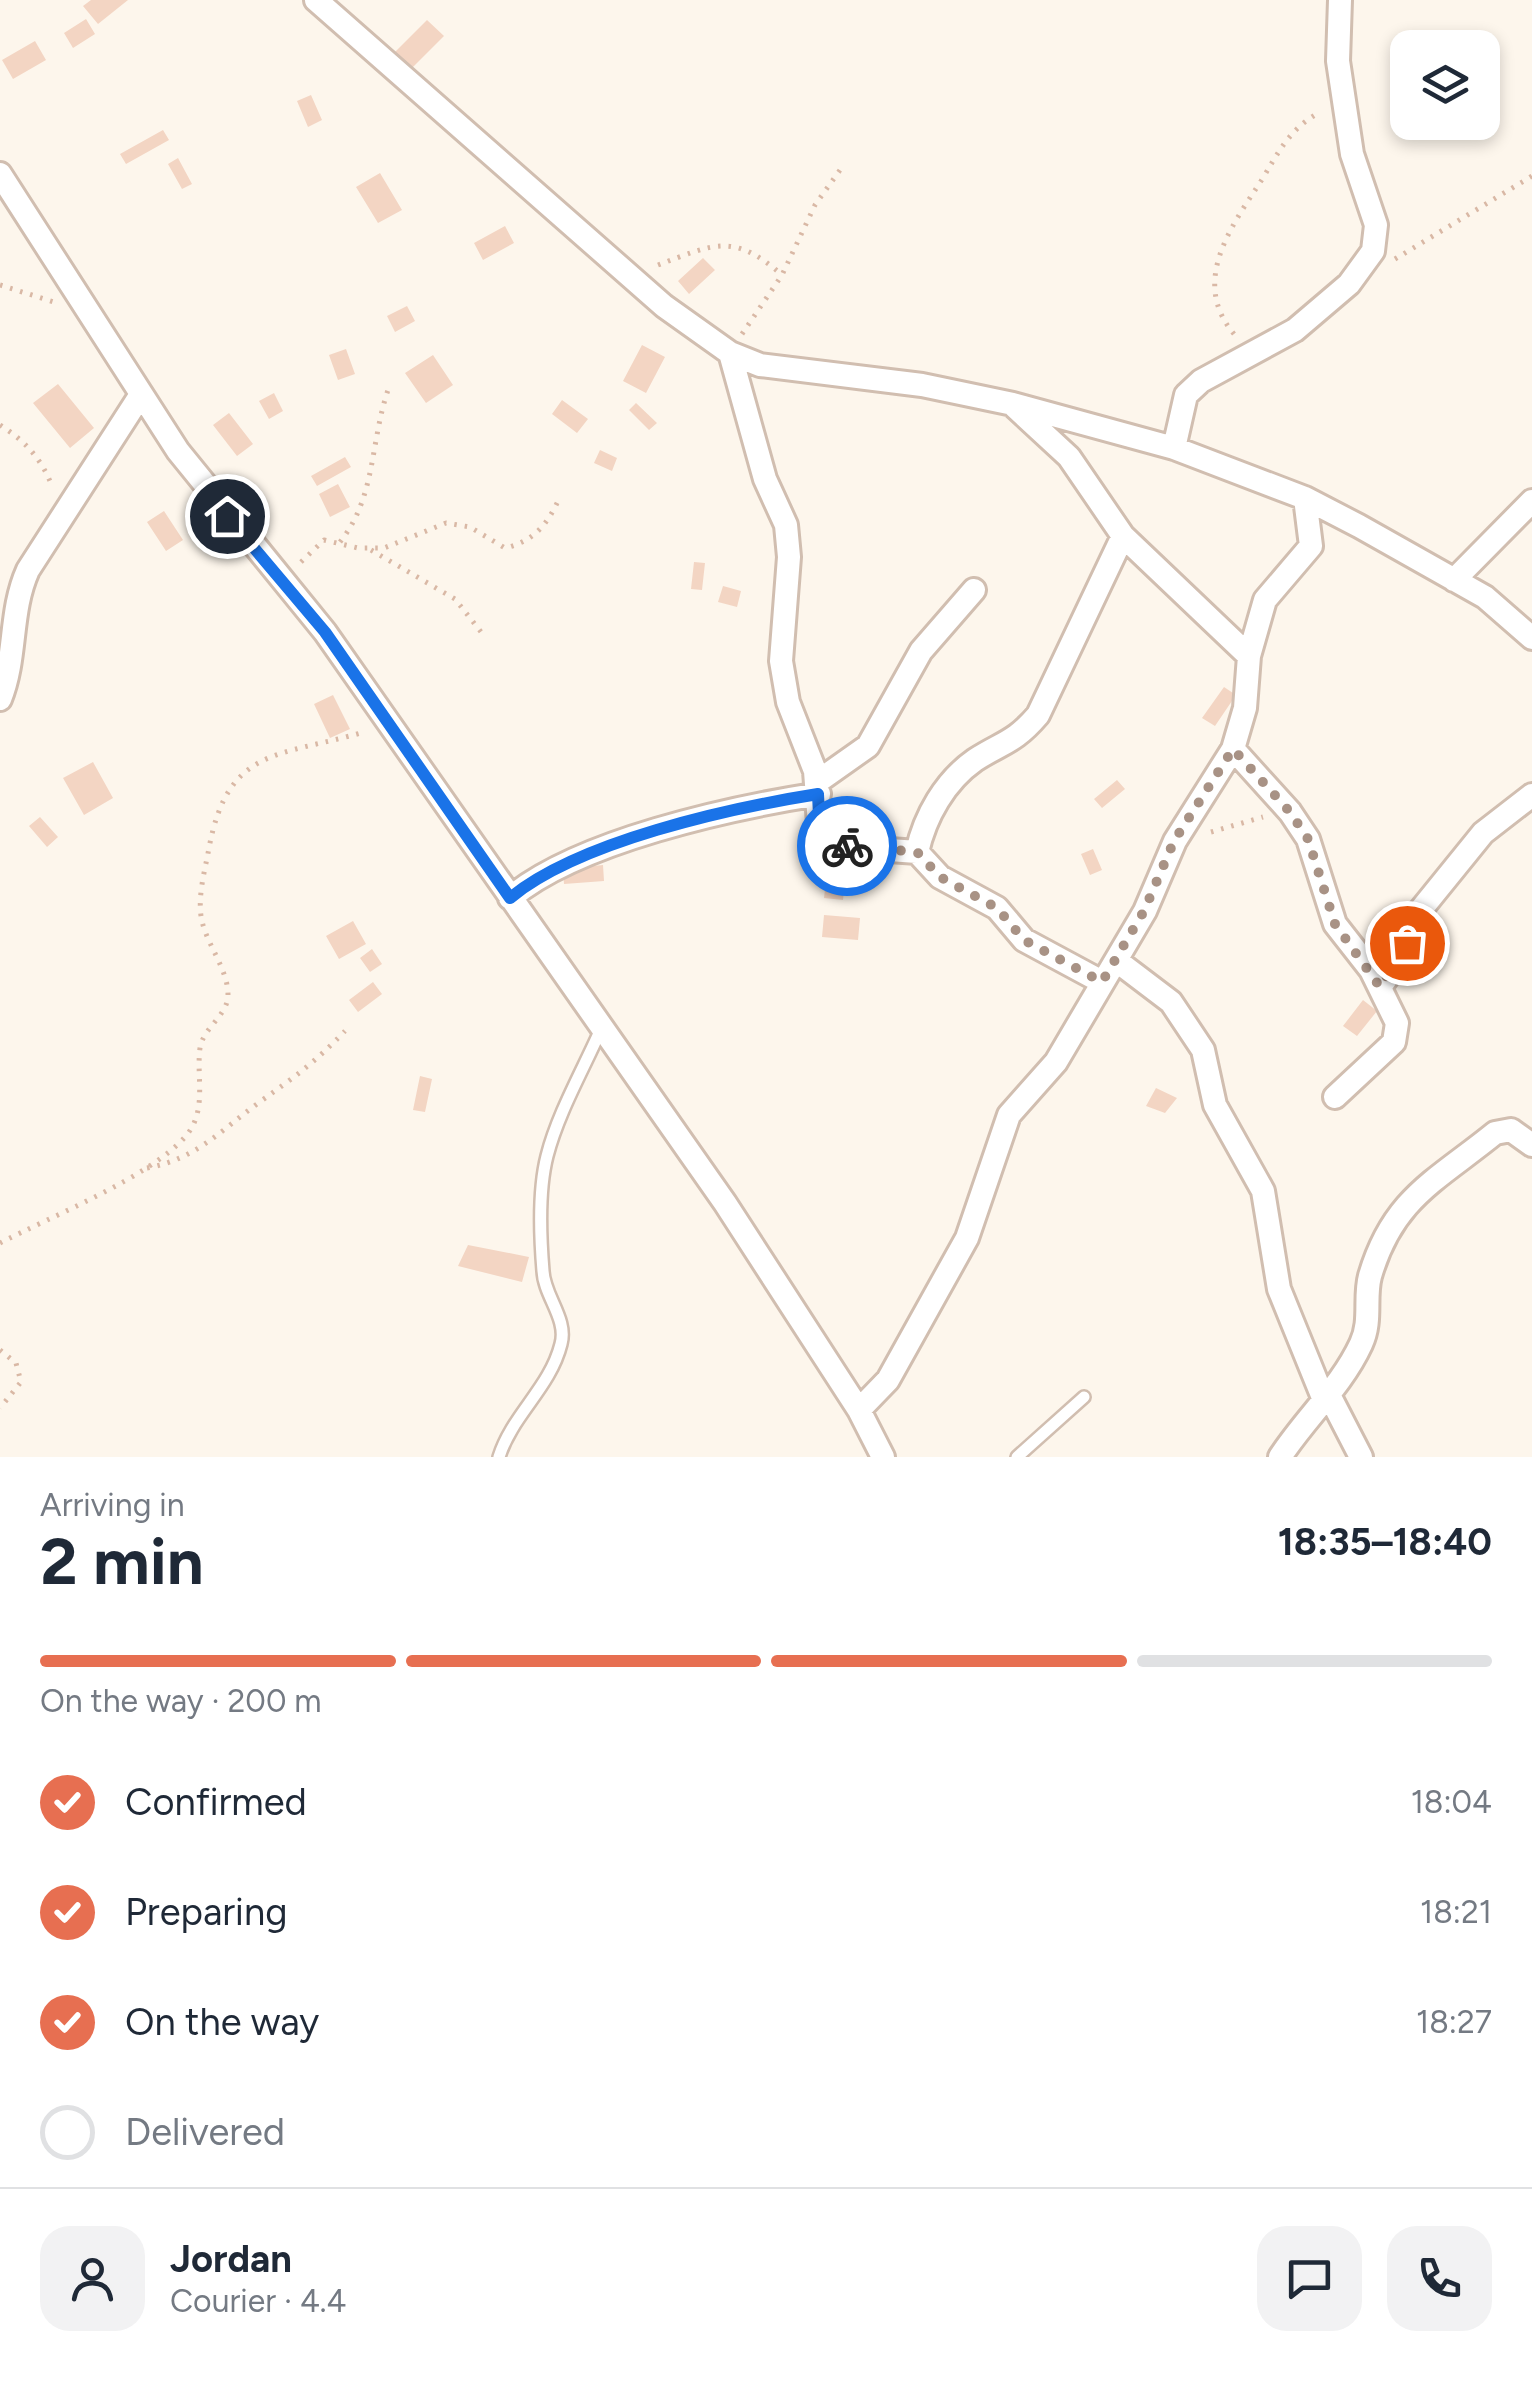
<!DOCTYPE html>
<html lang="en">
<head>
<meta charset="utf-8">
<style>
  body { margin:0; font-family:Figtree,sans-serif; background:#f2f2f3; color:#1f2937; height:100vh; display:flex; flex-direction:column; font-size:38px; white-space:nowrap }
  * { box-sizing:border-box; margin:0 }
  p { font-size:32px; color:#747a83 }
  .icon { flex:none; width:55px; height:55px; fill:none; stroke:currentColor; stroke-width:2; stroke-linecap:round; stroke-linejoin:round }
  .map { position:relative; height:1457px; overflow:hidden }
  .panel { display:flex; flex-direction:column; background:#fff; flex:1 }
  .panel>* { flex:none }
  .buttons { position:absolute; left:1390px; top:30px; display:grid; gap:20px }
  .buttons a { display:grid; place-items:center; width:110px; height:110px; border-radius:20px; background:#fff; box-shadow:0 5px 15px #0003; font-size:50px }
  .pin { position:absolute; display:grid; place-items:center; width:85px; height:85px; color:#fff; margin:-42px; border:5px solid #fff; border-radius:50%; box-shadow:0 2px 10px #0007 }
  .courier { position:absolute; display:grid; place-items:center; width:100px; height:100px; margin:-50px; border:8px solid #1a73e8; border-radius:50%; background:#fff; color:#222; box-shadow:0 2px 12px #0007 }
  .overview em { font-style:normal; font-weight:700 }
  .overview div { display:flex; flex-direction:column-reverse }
  .overview { display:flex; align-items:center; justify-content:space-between; height:170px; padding:0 40px }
  h1 { font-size:65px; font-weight:700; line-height:75px }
  .bar { display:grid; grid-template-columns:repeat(4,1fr); gap:15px 10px; align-content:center; height:120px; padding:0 40px }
  .bar i { height:12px; border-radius:8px; background:#e0e1e3 }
  .bar .selected { background:#e76f51 }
  .bar p { grid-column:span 4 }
  .line { display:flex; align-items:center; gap:25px; padding:0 40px; border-top:2px solid #e0e1e3 }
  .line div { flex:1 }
  .round { display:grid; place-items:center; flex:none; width:105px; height:105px; border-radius:30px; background:#f2f2f3 }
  ol { padding:0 40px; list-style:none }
  li { display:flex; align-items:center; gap:30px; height:110px }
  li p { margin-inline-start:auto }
  li .icon { padding:10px; border-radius:50%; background:#e76f51; color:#fff; stroke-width:4 }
  li:last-child { color:#747a83 }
  li i { width:55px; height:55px; border:5px solid #e0e1e3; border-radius:50% }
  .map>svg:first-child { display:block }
  .building { fill:#f3d5c3 }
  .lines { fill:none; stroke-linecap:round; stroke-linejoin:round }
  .service-casing { stroke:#d1beb0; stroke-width:16 }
  .minor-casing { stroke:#d1beb0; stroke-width:28 }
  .path { stroke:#d9b8a5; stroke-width:5; stroke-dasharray:2.5 8; stroke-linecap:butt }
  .service { stroke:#fff; stroke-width:11 }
  .minor { stroke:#fff; stroke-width:22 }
  .done { stroke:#a89285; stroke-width:10; stroke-dasharray:0 18 }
  .route { stroke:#1a73e8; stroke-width:12 }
</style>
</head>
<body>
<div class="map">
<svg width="1532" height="1457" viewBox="0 0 1532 1457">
  <rect width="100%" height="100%" fill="#fdf6ec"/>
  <path class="building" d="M91 0H128L98 24 83 6Z
    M86 19 95 34 73 48 64 33Z
    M427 20 444 36 408 72 392 55Z
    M35 41 46 60 13 79 2 60Z
    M311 95 322 120 308 127 297 101Z
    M163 130 169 140 126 164 120 154Z
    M178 158 192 184 182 189 168 164Z
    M380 173 402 210 378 223 356 187Z
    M505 226 514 243 483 260 474 243Z
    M703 258 715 270 689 294 678 281Z
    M407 306 415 321 395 332 387 316Z
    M642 345 665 357 646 393 623 381Z
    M346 349 355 374 338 380 329 355Z
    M433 355 453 385 426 403 405 373Z
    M58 384 94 428 70 448 33 403Z
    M274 393 283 411 269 419 259 401Z
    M562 400 588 419 577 433 552 414Z
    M636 403 657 423 649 430 629 410Z
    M229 413 253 444 237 456 213 425Z
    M600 450 617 458 612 471 594 463Z
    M345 457 351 467 317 486 311 476Z
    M338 484 350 507 330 517 319 494Z
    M164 511 183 540 166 551 147 522Z
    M694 562 705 563 702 590 691 589Z
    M723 586 741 591 737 607 718 602Z
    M1224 687 1236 695 1215 726 1202 718Z
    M333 695 350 729 330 738 314 704Z
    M93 762 113 798 84 815 63 778Z
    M1117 780 1125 789 1102 808 1094 799Z
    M40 817 58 837 47 847 29 826Z
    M1093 849 1102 870 1090 875 1081 854Z
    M603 865 604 881 564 884 563 869Z
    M826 881 845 883 843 900 824 898Z
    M824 915 860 918 858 940 822 937Z
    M353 921 366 944 339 959 326 936Z
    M372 949 382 964 370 972 360 958Z
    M373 982 382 994 358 1012 349 1000Z
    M1363 1000 1377 1011 1357 1036 1343 1026Z
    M420 1076 432 1079 425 1112 413 1110Z
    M1156 1088 1177 1098 1165 1113 1146 1106Z
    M468 1245 529 1257 522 1282 458 1266Z"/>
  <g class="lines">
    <defs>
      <path id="service" d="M499 1457C512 1415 550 1388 561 1344 568 1319 544 1296 543 1271 540 1235 538 1191 547 1156 558 1113 583 1070 601 1029
        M1017 1457 1084 1397"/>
      <path id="minor" d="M316 0 664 306 730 353 760 365 922 385 1013 404 1174 448 1305 498 1359 526 1485 597 1532 638
        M0 174 178 451 325 632 725 1203 859 1410 883 1457
        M730 353 765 479 786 525 789 557 781 661 788 702 815 771 820 837 835 846 917 852
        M1015 407 1069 457 1123 536 1249 656
        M1174 448 1186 395 1201 381 1295 330 1349 284 1373 251 1376 225 1352 154 1338 61 1340 0
        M1454 580 1532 501
        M0 699C17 657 9 612 28 570L140 396
        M1233 749 1290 812 1308 839 1335 924 1371 970 1397 1023 1394 1042 1335 1097
        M817 782 868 746 921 651 974 590
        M510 898C578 841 730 808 819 794
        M1117 961 1171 1002 1203 1050 1215 1105 1263 1191 1279 1289 1324 1400
        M1102 982 1024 940 997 908 940 877 917 852C925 816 945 781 975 760 1003 742 1014 743 1038 715L1123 536
        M1380 987 1398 962 1419 912 1483 833 1532 795
        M1329 1395 1361 1457
        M859 1410 888 1380 967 1238 1009 1115 1056 1062 1145 911 1175 841 1233 749 1245 708 1249 656 1265 600 1311 546 1305 498
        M1280 1457C1306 1417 1341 1387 1361 1344 1372 1321 1364 1298 1370 1276 1393 1198 1436 1181 1495 1133L1511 1130 1532 1145"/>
    </defs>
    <use href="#service" class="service-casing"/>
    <use href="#minor" class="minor-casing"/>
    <path class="path" d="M1395 259 1532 176
      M658 265C714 244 733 232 782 275
      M0 285 54 302
      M742 334 782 275 815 205 840 170
      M1234 334C1190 282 1231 227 1261 181 1279 152 1288 130 1320 112
      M0 425C25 441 41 458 52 486
      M340 542C376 497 370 443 388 390
      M371 550 455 599 485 637
      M301 562 324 540 358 548H384L446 523 470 527 505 548C534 541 547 525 559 499
      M1211 832 1263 817
      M147 1168C197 1159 222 1129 261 1101 296 1076 314 1063 345 1031
      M0 1243C50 1217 150 1177 185 1137 208 1111 196 1078 200 1048 203 1028 228 1015 228 995 228 968 205 943 201 916 198 894 205 870 209 848 228 746 279 757 364 732
      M0 1350 16 1363 21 1382 0 1408"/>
    <use href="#service" class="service"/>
    <use href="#minor" class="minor"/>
  </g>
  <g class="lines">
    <path class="done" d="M847 846 917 852 940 877 997 908 1024 940 1102 982 1144 911 1174 841 1233 749 1290 812 1308 839 1335 924 1380 987 1407 943"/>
    <path class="route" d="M227 516 325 632 510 898C579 841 730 808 818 794L820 837 834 846H847"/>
  </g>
</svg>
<div class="buttons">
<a><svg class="icon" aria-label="layers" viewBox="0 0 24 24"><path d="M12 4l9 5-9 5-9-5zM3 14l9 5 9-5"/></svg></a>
</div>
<div class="pin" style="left:1407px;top:943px;background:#ea580c"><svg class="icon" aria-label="bag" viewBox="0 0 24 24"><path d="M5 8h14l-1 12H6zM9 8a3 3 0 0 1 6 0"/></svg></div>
<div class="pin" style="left:227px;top:516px;background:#1f2937"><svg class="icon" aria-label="home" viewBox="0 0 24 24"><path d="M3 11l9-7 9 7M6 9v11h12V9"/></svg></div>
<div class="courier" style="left:847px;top:846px"><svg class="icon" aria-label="bike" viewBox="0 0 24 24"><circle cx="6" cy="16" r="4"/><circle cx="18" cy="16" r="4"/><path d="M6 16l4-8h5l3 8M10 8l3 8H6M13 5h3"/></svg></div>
</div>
<section class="panel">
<div class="overview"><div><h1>2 min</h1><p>Arriving in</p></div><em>18:35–18:40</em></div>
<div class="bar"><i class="selected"></i><i class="selected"></i><i class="selected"></i><i></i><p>On the way · 200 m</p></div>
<ol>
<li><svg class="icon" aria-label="check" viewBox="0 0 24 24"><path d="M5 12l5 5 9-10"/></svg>Confirmed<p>18:04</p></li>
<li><svg class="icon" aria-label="check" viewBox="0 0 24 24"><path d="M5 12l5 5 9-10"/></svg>Preparing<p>18:21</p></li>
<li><svg class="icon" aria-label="check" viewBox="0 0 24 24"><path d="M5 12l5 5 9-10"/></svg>On the way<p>18:27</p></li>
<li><i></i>Delivered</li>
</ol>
<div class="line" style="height:180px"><a class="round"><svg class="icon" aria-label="person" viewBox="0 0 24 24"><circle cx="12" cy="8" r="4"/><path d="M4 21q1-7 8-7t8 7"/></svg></a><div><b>Jordan</b><p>Courier · 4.4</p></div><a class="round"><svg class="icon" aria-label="chat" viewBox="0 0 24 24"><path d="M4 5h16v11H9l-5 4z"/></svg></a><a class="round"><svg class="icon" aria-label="phone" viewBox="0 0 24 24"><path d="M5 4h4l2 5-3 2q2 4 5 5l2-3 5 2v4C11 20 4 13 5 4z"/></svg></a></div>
</section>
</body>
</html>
